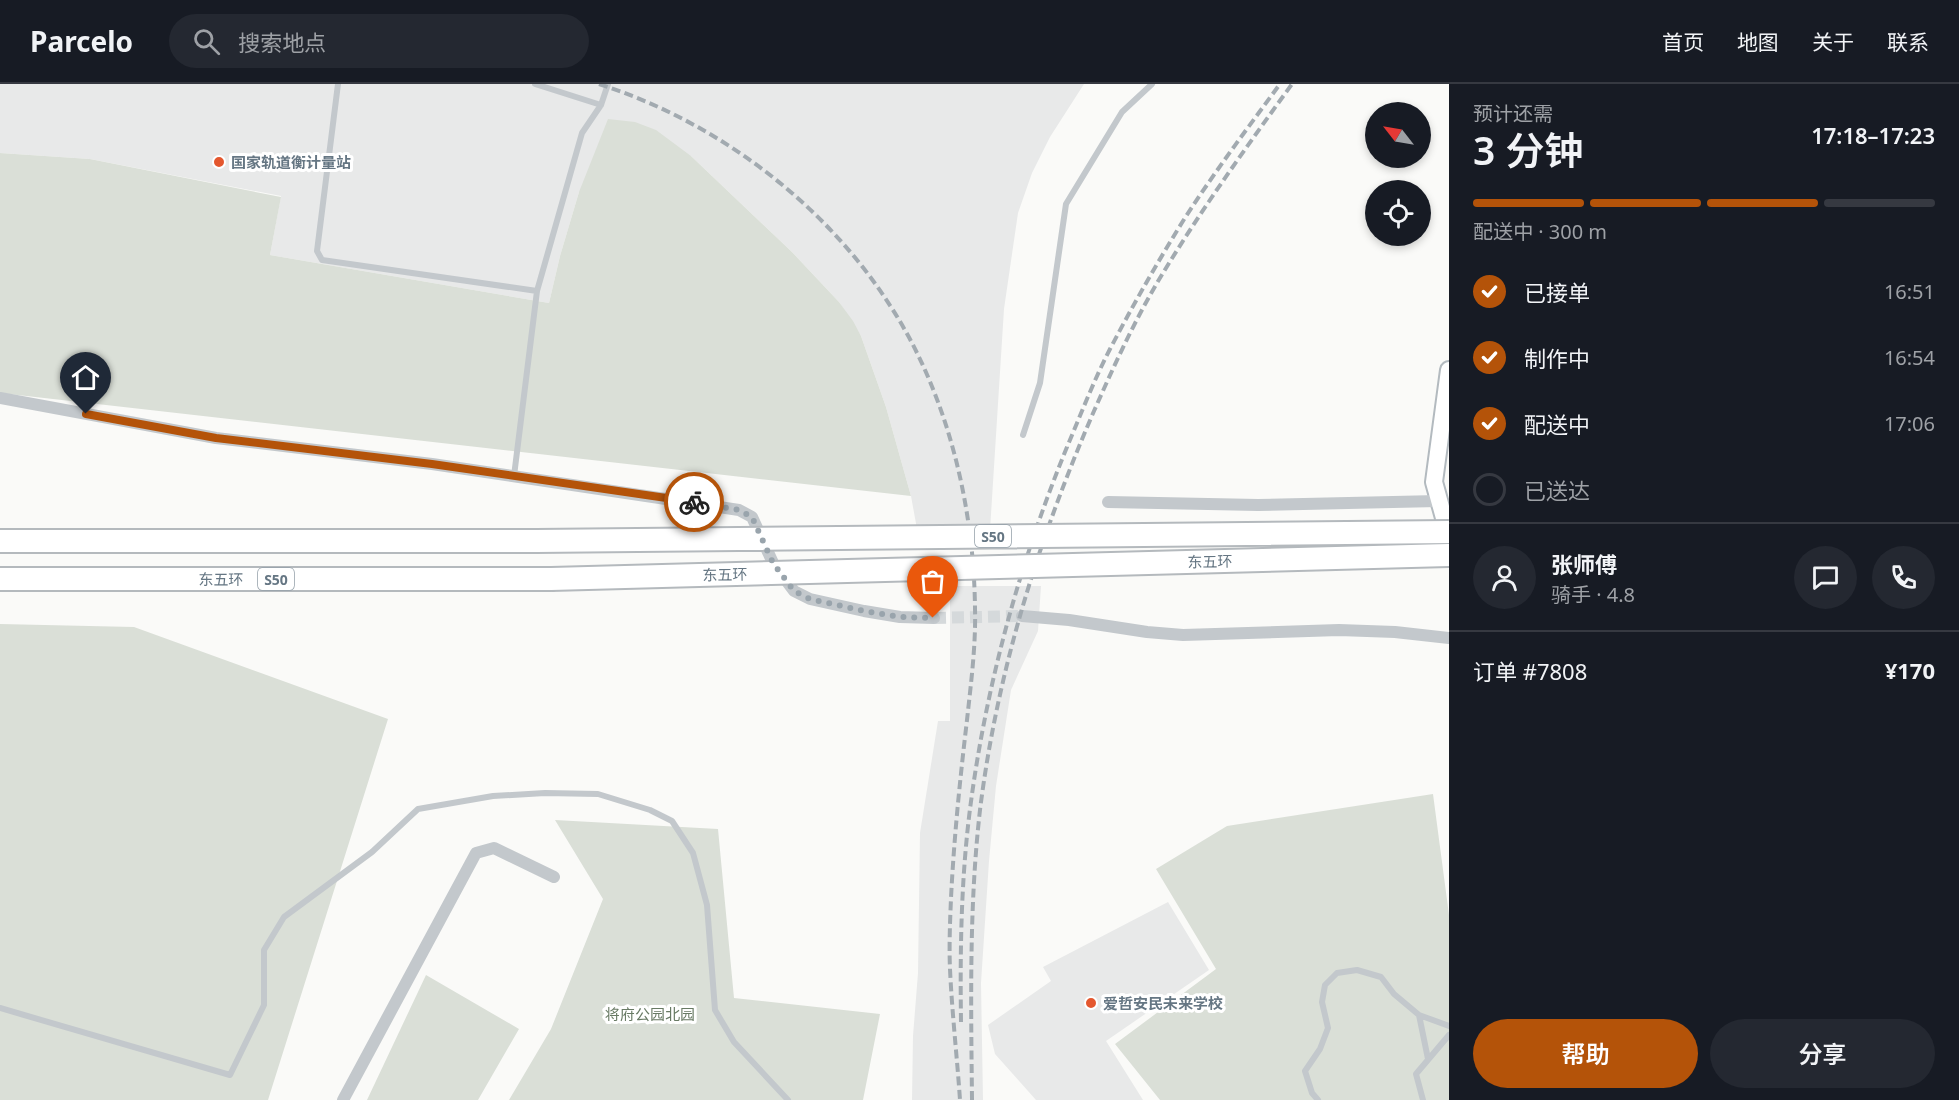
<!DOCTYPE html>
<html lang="zh">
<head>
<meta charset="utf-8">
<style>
  body { margin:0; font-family:"Noto Sans","Noto Sans SC",sans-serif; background:#242831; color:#f1f3f6; height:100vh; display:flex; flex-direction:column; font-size:22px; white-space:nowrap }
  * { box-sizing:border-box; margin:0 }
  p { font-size:20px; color:#9ea1a6 }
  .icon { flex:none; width:33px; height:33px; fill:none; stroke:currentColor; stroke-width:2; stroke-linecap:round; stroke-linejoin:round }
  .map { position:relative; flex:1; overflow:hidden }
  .details { display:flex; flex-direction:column; background:#171b24; width:510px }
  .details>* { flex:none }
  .needle { width:39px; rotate:301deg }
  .controls { position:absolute; left:1365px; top:18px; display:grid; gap:12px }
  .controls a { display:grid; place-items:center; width:66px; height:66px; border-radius:50%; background:#171b24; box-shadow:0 3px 9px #0003; font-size:30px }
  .pin { position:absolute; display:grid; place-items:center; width:51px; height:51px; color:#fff; margin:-62px -26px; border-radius:50% 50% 50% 0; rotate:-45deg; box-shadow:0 0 6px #0007 }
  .pin .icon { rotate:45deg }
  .courier { position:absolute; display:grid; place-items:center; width:60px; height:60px; margin:-30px; border:4px solid #b45309; border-radius:50%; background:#fff; color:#222; box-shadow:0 2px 8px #0007 }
  .summary em { font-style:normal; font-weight:600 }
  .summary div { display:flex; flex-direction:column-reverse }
  .summary { display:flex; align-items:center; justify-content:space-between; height:102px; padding:0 24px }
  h1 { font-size:39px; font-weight:600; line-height:45px }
  .bar { display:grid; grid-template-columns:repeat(4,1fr); gap:9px 6px; align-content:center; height:72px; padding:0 24px }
  .bar i { height:8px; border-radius:4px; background:#363941 }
  .bar .active { background:#b45309 }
  .bar p { grid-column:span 4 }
  .line { display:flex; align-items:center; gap:15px; padding:0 24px; border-top:2px solid #363941 }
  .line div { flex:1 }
  .round { display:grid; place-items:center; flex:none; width:63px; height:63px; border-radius:32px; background:#242831 }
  ol { padding:0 24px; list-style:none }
  li { display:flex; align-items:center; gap:18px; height:66px }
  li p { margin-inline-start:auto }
  li .icon { padding:6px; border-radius:50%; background:#b45309; color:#fff; stroke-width:4 }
  li:last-child { color:#9ea1a6 }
  li i { width:33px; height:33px; border:3px solid #363941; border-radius:50% }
  .action { display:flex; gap:12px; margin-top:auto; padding:12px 24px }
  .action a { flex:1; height:69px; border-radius:36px; background:#b45309; color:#fff; font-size:24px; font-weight:600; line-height:69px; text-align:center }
  .action a+a { background:#242831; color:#f1f3f6 }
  header { display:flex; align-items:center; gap:36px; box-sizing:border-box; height:84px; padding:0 30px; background:#171b24; border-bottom:2px solid #363941 }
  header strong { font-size:28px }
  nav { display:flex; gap:33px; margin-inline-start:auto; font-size:21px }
  .search { width:420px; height:54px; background:#242831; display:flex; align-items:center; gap:15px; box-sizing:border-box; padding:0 21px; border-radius:33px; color:#9ea1a6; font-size:22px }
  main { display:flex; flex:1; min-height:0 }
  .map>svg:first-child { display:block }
  .built { fill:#e8e9e9 }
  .green { fill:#dadfd7 }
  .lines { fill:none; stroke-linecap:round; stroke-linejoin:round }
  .street-tunnel { stroke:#d5d9db; stroke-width:12; stroke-dasharray:12 6; stroke-linecap:butt }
  .secondary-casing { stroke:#b3babf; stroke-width:20 }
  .highway-casing { stroke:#b4b9bd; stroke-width:26 }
  .lane { stroke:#c3c8cc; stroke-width:6 }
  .street { stroke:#c3c8cc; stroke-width:12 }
  .secondary { stroke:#fff; stroke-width:16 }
  .highway { stroke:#fff; stroke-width:22 }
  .rail { stroke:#a2aab0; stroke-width:4; stroke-dasharray:9 4.5; stroke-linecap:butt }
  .highway-bridge-casing { stroke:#b4b9bd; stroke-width:26; stroke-linecap:butt }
  .highway-bridge { stroke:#fff; stroke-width:22 }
  .done { stroke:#99a4ac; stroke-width:6; stroke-dasharray:0 10.8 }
  .route { stroke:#b45309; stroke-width:8 }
  .poi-dot { fill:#e4572e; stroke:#fff; stroke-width:2 }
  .labels { text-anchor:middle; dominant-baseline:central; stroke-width:6; stroke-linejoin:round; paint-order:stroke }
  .shield { fill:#fff; stroke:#939fa8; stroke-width:1.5 }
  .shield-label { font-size:14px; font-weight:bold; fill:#657683 }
  .poi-label { font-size:15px; font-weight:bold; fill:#657683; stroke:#fff; text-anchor:start }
  .street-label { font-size:15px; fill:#657683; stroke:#fff }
  .park-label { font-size:15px; fill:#687a64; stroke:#fff }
</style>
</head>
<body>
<header>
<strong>Parcelo</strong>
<div class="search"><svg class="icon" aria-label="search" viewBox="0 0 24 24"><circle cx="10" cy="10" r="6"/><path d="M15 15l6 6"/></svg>搜索地点</div>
<nav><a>首页</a><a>地图</a><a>关于</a><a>联系</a></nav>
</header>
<main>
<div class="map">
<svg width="1449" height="1016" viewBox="0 0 1449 1016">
  <rect width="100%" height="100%" fill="#fafaf8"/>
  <path class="built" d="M0 0H1084L1050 53 1032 89 1018 129 1004 225 990 446 917 445 911 412 886 323 861 252 839 218 792 168 691 72 579 108 560 172 549 219 270 171 281 112 90 75 0 69Z
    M950 502H1041L1038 547 1011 606 996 702 989 777 981 899 983 1016H912L913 952 918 889 920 749 938 637H950Z
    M1168 818 1209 886 1106 957 1143 1016H1036L995 970 988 941 1051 897 1043 883Z"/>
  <path class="green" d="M608 35 635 38 656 46 691 72 792 168 839 218 853 237 861 252 886 323 911 412 0 309V69L90 75 281 113 270 171 549 219 560 172 579 108Z
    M0 540 134 543 388 635 268 1016H0Z
    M1433 710 1449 831V1016H1160L1115 960 1216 885 1156 785 1227 742Z
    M555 736 718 745 734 914 880 930 863 1016H509L551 945 603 815Z
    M426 891 519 945 478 1016H367Z"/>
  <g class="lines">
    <path class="street-tunnel" d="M934 534 1022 532"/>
    <defs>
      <path id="secondary" d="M1449 286 1434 398 1449 452"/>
      <path id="highway" d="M0 457H536
        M0 495H551"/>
    </defs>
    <use href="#secondary" class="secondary-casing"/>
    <use href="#highway" class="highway-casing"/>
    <path class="lane" d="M338 0 317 167 322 176 537 207
      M535 0 601 21
      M1023 351 1040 299 1066 120 1122 28 1152 0
      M514 392 537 207 582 49 601 21 608 0
      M0 924 230 991 264 921V866L284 833 372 768 418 725 493 712 545 709 598 710 650 726 672 737 693 769 707 821 715 926 734 958 788 1016
      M1419 931 1428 975
      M1318 1016 1312 1009 1305 987 1320 965 1328 944 1322 918 1325 901 1337 889 1357 886 1381 893 1394 910 1419 931 1449 942
      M1423 1016 1416 990 1449 951"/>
    <path class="street" d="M0 314 216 354 432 380 739 426 752 433 773 479 794 507 810 515 864 527 900 533 934 534
      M1108 418 1258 421 1438 417
      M1022 532 1069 536 1147 548 1183 551 1339 546 1395 548 1449 554
      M343 1016 476 769 494 764 554 793"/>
    <use href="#secondary" class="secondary"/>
    <use href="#highway" class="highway"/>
    <path class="rail" d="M599 0C730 42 848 137 912 259 954 340 974 434 975 524 976 561 971 599 967 636 960 695 954 754 951 814 950 838 949 862 950 885 952 929 957 972 960 1016
      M961 938C960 867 961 796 970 725 986 601 1020 478 1067 363 1081 330 1094 296 1110 265 1133 221 1157 179 1183 137 1213 90 1247 45 1280 0
      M972 1016C971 919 969 822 980 726 997 588 1039 454 1094 327 1113 284 1133 240 1157 199 1198 130 1245 65 1292 0"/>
    <defs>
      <path id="highway-bridge" d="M536 457 1449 448
        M551 495 1449 471"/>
    </defs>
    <use href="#highway-bridge" class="highway-bridge-casing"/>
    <use href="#highway-bridge" class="highway-bridge"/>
  </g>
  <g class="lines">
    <path class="done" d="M694 418 739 426 752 433 773 479 794 507 810 515 864 527 900 533 933 534"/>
    <path class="route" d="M86 330 216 354 432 380 694 418"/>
  </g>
  <g class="poi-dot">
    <circle cx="219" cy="78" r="6"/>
    <circle cx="1091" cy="919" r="6"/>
  </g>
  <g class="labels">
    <g class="shield">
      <rect x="975" y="441" width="36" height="22" rx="4.5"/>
      <rect x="258" y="484" width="36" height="22" rx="4.5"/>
    </g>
    <g class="shield-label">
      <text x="993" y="452">S50</text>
      <text x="276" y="495">S50</text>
    </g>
    <g class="poi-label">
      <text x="231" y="78">国家轨道衡计量站</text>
      <text x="1103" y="919">爱哲安民未来学校</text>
    </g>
    <g class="street-label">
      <text transform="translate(1210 477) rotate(-1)">东五环</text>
      <text transform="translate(725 490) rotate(-1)">东五环</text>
      <text x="221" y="495">东五环</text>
    </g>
    <g class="park-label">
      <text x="650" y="930">将府公园北园</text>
    </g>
  </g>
</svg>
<div class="controls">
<a><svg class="needle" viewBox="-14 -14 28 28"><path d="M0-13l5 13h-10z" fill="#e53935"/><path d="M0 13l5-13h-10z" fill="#9ea1a6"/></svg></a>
<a><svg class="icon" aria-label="locate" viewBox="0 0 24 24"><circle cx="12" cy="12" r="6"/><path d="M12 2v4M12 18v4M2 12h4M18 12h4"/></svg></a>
</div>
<div class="pin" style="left:933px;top:534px;background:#ea580c"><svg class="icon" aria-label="bag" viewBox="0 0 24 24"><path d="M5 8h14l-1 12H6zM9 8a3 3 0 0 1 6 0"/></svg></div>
<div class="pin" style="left:86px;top:330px;background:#1f2937"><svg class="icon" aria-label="home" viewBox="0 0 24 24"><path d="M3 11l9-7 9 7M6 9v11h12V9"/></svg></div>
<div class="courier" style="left:694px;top:418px"><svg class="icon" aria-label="bike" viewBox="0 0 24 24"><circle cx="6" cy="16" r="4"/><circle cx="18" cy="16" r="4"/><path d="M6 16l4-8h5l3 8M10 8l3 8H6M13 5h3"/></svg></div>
</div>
<section class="details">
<div class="summary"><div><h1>3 分钟</h1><p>预计还需</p></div><em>17:18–17:23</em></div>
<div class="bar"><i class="active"></i><i class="active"></i><i class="active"></i><i></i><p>配送中 · 300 m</p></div>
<ol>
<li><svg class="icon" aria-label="check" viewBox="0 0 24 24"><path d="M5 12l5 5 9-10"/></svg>已接单<p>16:51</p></li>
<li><svg class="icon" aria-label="check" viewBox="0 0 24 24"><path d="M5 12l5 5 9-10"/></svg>制作中<p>16:54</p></li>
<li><svg class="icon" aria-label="check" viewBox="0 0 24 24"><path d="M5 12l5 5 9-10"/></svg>配送中<p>17:06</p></li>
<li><i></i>已送达</li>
</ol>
<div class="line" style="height:108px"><a class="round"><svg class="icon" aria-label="person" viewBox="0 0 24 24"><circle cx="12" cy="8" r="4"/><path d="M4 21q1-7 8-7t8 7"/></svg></a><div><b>张师傅</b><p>骑手 · 4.8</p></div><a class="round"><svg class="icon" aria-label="chat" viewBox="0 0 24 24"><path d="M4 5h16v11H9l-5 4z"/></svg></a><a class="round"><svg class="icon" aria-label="phone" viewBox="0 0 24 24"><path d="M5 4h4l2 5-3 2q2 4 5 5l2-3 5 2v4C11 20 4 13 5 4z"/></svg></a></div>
<div class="line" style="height:78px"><div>订单 #7808</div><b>¥170</b></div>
<div class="action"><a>帮助</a><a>分享</a></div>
</section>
</main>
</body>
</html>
